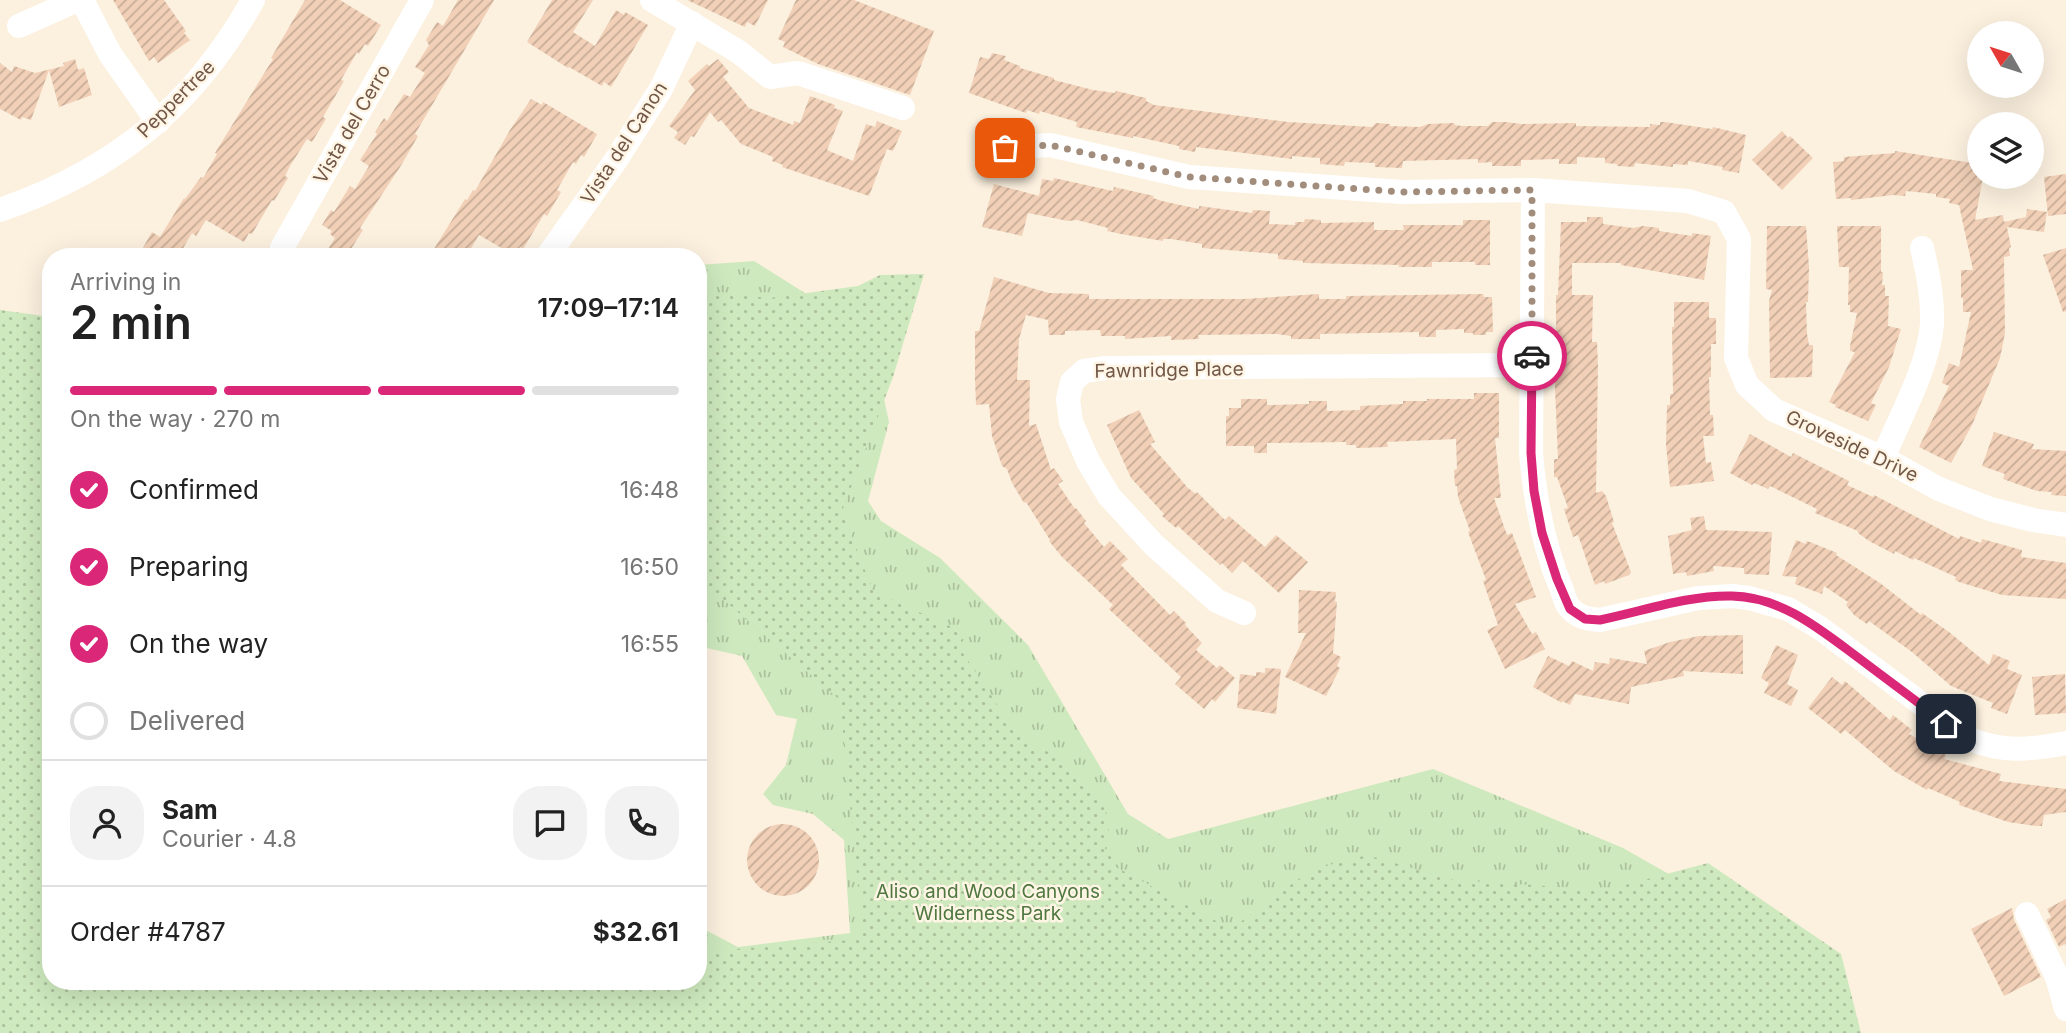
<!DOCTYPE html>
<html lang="en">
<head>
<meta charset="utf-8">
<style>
  body { margin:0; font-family:Inter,sans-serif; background:#f2f2f2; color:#222; height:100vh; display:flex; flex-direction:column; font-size:26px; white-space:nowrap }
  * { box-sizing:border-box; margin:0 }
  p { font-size:23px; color:#767676 }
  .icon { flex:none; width:38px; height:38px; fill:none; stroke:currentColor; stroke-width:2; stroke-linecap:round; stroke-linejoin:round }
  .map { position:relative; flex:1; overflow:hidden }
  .panel { position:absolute; left:42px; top:248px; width:665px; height:742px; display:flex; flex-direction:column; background:#fff; border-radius:28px; box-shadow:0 7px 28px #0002 }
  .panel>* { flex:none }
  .needle { width:46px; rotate:309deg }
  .buttons { position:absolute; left:1967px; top:21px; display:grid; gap:14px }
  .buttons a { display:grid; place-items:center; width:77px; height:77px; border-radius:50%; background:#fff; box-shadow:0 7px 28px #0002; font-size:35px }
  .pin { position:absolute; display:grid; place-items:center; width:60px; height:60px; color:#fff; margin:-30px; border-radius:14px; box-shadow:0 4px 10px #0006 }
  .courier { position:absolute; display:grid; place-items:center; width:70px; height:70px; margin:-35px; border:5px solid #db2777; border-radius:50%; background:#fff; color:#222; box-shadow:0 2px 9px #0007 }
  .summary em { font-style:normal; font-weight:600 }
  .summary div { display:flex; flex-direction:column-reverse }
  .summary { display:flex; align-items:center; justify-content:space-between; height:119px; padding:0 28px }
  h1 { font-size:46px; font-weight:600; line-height:52px }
  .bar { display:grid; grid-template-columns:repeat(4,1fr); gap:10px 7px; align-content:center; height:84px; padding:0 28px }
  .bar i { height:9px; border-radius:5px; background:#e0e0e0 }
  .bar .selected { background:#db2777 }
  .bar p { grid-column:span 4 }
  .line { display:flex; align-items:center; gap:18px; padding:0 28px; border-top:2px solid #e0e0e0 }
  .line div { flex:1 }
  .round { display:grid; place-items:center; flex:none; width:74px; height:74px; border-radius:28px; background:#f2f2f2 }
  ol { padding:0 28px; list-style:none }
  li { display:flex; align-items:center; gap:21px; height:77px }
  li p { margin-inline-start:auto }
  li .icon { padding:7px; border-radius:50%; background:#db2777; color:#fff; stroke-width:4 }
  li:last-child { color:#767676 }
  li i { width:38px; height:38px; border:4px solid #e0e0e0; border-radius:50% }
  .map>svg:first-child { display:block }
  .grass { fill:url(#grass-tufts) }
  .park { fill:url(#park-dots) }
  .building { fill:url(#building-hatch) }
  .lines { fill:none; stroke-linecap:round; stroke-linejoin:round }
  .minor { stroke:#fff; stroke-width:24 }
  .done { stroke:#a28d7c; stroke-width:7; stroke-dasharray:0 12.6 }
  .route { stroke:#db2777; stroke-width:9 }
  .labels { text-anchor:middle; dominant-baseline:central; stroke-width:5; stroke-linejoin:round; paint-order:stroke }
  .street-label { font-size:19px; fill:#725747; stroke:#fff5e5 }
  .park-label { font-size:19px; fill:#4f7840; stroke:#fff5e5 }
</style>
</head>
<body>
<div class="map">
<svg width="2066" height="1033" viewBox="0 0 2066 1033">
  <defs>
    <pattern id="grass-tufts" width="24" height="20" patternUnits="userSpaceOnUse" patternTransform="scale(1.75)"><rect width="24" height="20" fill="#cee9be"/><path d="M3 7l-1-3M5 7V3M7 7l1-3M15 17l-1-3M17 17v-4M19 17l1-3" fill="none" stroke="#acc09c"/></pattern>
    <pattern id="park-dots" width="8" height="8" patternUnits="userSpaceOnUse" patternTransform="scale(1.75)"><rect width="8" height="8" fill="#cee9be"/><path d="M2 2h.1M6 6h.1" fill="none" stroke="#acc09c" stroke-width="1.8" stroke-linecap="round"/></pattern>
    <pattern id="building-hatch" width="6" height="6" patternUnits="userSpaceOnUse" patternTransform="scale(1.75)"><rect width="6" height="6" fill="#f1d0b7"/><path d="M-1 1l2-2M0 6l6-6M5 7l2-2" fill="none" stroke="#c8ac97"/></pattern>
  </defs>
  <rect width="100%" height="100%" fill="#fcf1df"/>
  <path class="grass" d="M754 261 870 334 889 422 868 501 881 521 940 558 1028 645 1128 814 1168 839 1433 769 1623 848 1827 964 0 1033V378L51 982H698V926L738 947 850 933 844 840 813 814 773 805 763 794 786 765 797 719 776 715 742 656 698 646V265Z"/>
  <path class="park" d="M924 274 893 377 842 511 873 591 967 634 959 647 1018 736 1050 753 1083 780 1105 809 1109 832 1105 849 1120 854 1114 866 1231 929 1311 870 1367 855 1454 880 1606 890 1708 863 1841 954 1861 1033H0V310L51 317V982H698V952L863 939 840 700 703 582 705 579 698 571V292L770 298 858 286 880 275Z"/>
  <path class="building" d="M113 0H164L186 31 184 33 190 40 158 63 154 57 149 61Z
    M305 0H340L381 25 368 46 365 44 359 54 357 52 341 80 344 81 323 117 326 119 312 142 307 139 290 166 285 176 288 178 274 201 272 200 252 234 249 233 244 242 206 220 196 236 192 233 178 257H150L141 251 152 232 160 237 184 198 185 199 201 177 203 178 217 154 215 153 273 59 271 58Z
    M458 0H494L415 134 418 136 402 164 360 228 363 230 346 257H323L335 238 330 234 332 231 322 225 331 210 334 212 350 186 355 189 369 166 360 160 377 134 375 132 384 118 387 121 404 94 410 97 425 73 415 67 429 45 426 40 437 22 443 26Z
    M552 0H593L573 32 595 46 616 10 624 15 625 12 648 25 611 87 604 82 602 86 569 67 568 68 527 42Z
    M687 0H768L755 26 747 22 745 27Z
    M796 0H854L934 31 910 95 818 64 783 47 785 42 778 39Z
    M992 53 1006 56 1004 60 1020 66V68L1054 78V80L1093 90 1115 93 1116 91 1146 98V101L1154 105 1288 122 1372 127 1376 123 1390 124V126L1420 127 1428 124 1454 123 1455 125 1462 126H1488L1492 122H1506L1521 124 1576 123V126L1650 127V124L1660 125V122H1665L1705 128 1712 129 1713 127 1746 135 1739 173 1722 170 1723 167 1688 161V165L1673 164V167L1635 163 1634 167 1617 166V164L1605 163V158L1577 157V164H1559V159L1521 160V166H1492V162L1478 163V159L1403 161 1402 168 1375 167V163L1345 162 1344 166 1320 164V158L1292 156V159L1196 147 1195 152 1179 149V146L1133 136V138L1076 127 1077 122 1040 111 1039 114 1027 110 1026 113 969 93 980 57 989 59Z
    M75 59 78 70 84 68 92 95 59 107 49 70 31 120 22 117 21 120 0 109V63L12 72 14 66 35 73 64 66 63 63Z
    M718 59 729 72 723 77 749 108 793 125 794 121 800 123 810 96 835 105 834 108 843 111 827 150 853 161 866 124 875 127 877 121 902 131 893 151 887 149 869 196 782 167 783 165 772 161 773 157 741 144 721 120 718 122 710 112 694 137 691 136 685 145 674 138 678 132 669 126 695 90 688 81 707 64 709 66Z
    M531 99 542 105 543 102 597 134 584 157 581 155 576 164 573 162 557 190 561 192 547 216 544 214 523 249 520 247 515 256 479 235 466 257H429L465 199 467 200 473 190 475 191 510 130Z
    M1782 131 1788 138 1790 136 1813 158 1782 190 1752 160Z
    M1895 151 1979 164V177H1983L1975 220 2003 215 2004 222 2026 217 2027 209 2047 212 2044 232 2007 227 2011 247 2009 248 2010 256 2004 257 2005 333 2000 358 1972 425 1951 463 1919 447 1949 386 1942 383 1949 363 1959 367 1971 312H1963V298H1961V270H1973L1959 205 1949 203 1950 199 1936 197V194L1906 191 1905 196 1893 195 1851 200V198L1836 199 1833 162 1844 161V157L1895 153Z
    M2066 174V214L2048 216 2044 177Z
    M1054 178 1113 191 1114 187 1154 196 1153 198 1162 201 1199 209V206L1252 213 1253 210 1270 211 1269 224 1295 225V222H1304L1305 219 1321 220V223L1374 222V230H1404L1403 225H1463V220H1490V265H1475V262H1432V267H1399V265L1303 263V261L1278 259V254L1202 248V244L1171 239H1163V241L1121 234 1107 231 1108 228 1077 220 1068 221 1028 213 1022 236 982 227 994 184 1039 196 1042 179 1053 181Z
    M1587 217H1603V224L1633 228 1643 226 1659 228V231L1692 236V233L1711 236 1704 280 1621 265V263H1572V295H1593L1592 342H1597L1598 366 1596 493 1602 491 1606 496 1614 522 1612 523 1631 572 1629 575 1605 584 1604 581 1595 585 1578 535 1573 537 1564 509 1568 508 1557 477H1554V459H1558L1554 364H1559V336H1556V295H1558L1561 222H1587Z
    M1767 226H1806L1809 267 1808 302H1806L1807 334 1809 345H1813L1812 377 1770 378 1769 301 1772 290 1766 289Z
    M1837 226H1881V272H1883L1882 285H1885V296H1889L1888 326 1901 329 1889 367 1871 403 1876 405 1868 421 1835 407 1836 405 1829 402 1855 352 1850 351V346L1857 313 1850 312V305H1848L1849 267H1839Z
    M2066 248V311L2063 312 2043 255Z
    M994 277 1049 293 1089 294V299H1244L1319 294V299H1346V296L1483 294 1484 297H1492L1493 332H1486V335H1473V333H1464V329L1436 330V337H1419V332L1320 334V339H1291V336L1277 334 1198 335 1199 339 1171 340V336L1125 339V336H1101L1100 330 1065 331V335H1049L1048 320 1026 315 1019 339 1017 380H1030L1029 426 1036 424 1051 470 1054 468 1063 481 1058 484 1075 509 1076 508 1086 521 1084 523 1104 547 1110 541 1128 559 1121 565 1170 615 1174 611 1186 623 1185 625 1202 643 1196 650 1217 668 1220 665 1235 678 1215 702 1212 699 1204 709 1175 684 1181 677 1109 609 1113 605 1062 557 1049 541 1050 540 1026 502 1024 503 1012 483 1007 469 1002 466 992 436 989 404 976 405 975 379V331H979Z
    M1674 302H1709V318H1716V344H1711V377H1709L1710 415H1713L1714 436H1703L1706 463 1711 462 1714 481 1670 487 1666 444 1667 405H1670V394H1673L1672 327H1674Z
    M1474 393H1499V438H1495L1501 498H1494L1507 535 1512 533 1536 597 1515 604 1532 634 1536 632 1545 649 1505 669 1487 630 1498 625 1483 581 1486 580 1468 532 1470 531 1458 497 1457 486H1455L1454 470 1457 469 1456 439 1387 442 1388 447 1356 448V445H1346V442L1267 443V453H1254V446H1226V416H1229V408H1241V399H1267V405L1309 404V401H1327V411L1360 410V406L1403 404V401H1427V399H1474Z
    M1139 410 1155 442 1150 444 1188 488 1196 494 1197 492 1225 520 1229 516 1265 547 1276 535 1308 562 1279 593 1243 561 1232 573 1222 563 1220 565 1178 526 1176 528 1162 516 1164 514 1131 478 1107 425Z
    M1994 432 2034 444 2032 449 2066 451V496L2051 495 2052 492 2037 491 2003 479 2005 474 1982 466Z
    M1750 434 1791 457 1793 453 1849 481 1847 485 1873 497 1874 495 1959 539 1960 536 1981 543 1982 539 2022 550 2021 557 2066 563V599L2002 595 1959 582 1955 580 1956 577 1914 558 1913 560 1895 551 1894 554 1869 541 1858 533V531L1815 513 1817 509 1770 486 1768 489 1754 483 1752 485 1730 473Z
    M1704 516 1706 530 1772 532 1769 575 1744 574V568L1713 566 1714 571 1687 576 1686 572 1673 574 1668 536 1692 530 1690 518Z
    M1796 540 1806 544V541L1810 542 1837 553 1836 555 1880 583 1921 615 1922 613 1949 632 1989 665 1993 654 2010 661 2007 669 2022 675 2007 714 1991 708 1993 703 1951 686 1912 652 1869 621 1867 624 1854 615 1846 605 1848 602 1824 586 1822 594 1795 584 1797 577 1782 576Z
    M1299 590 1336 592 1335 602H1337L1333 653 1341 657 1337 666 1340 668 1326 696 1285 677 1306 633H1298Z
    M1743 635V674L1683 671 1684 676 1631 687 1629 704 1575 694 1570 705 1562 701V703L1533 687 1548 656 1569 666 1572 661 1593 671 1595 662 1609 664 1610 658 1647 664 1644 651 1670 642 1699 636Z
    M1776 645 1798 655 1787 684 1798 690 1791 706 1764 693 1769 683 1761 678Z
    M1265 668 1281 669 1276 714 1237 708 1240 674 1256 676V672L1265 673Z
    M2065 674 2066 713 2035 715 2032 677Z
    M1832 677 1842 685 1845 681 1890 720 1893 715 1912 730 1909 734 1946 755 1944 759 2001 774 1999 781 2066 789V812L2044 815 2042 826H2035L2008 822 1959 805 1960 802 1928 788 1927 790 1894 771 1845 730 1841 734 1808 708Z
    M747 860a36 36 0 1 1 72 0a36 36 0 1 1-72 0Z
    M2066 899V946L2065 944 2059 947 2046 920 2051 917 2047 909Z
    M2012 908 2014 920 2041 977 2004 996 1971 929Z"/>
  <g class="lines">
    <path class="minor" d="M82 0 110 54 158 122
      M652 0 739 52 770 77 798 73 903 108
      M19 26 77 0
      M1005 148 1050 145 1189 177 1402 192 1533 190 1688 201 1724 212 1739 239 1736 358 1747 385 1774 410 1883 458 1939 489 1990 509 2033 520 2066 525
      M1533 190 1531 453C1535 500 1543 546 1562 590 1564 596 1566 605 1571 609 1579 618 1589 619 1600 620L1698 598 1733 596 1749 598 1788 609 1820 628 1967 738C2003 753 2028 750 2066 743
      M0 210C115 170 194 106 253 0
      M282 248 422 0
      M547 257 616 160 661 89 692 23
      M1883 458C1899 419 1929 366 1932 324 1933 298 1928 274 1922 248
      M1244 613 1217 601 1154 545 1109 496 1088 461 1071 422 1068 399 1072 382 1084 371 1105 368 1532 365
      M2027 914 2057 977 2066 1009"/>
  </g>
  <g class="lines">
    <path class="done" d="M1005 148 1050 145 1189 177 1402 192 1532 190V356"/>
    <path class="route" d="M1532 356 1531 453 1534 491 1542 533 1557 579 1570 609 1585 619 1600 620C1644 611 1688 595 1732 596 1783 597 1822 631 1860 659 1889 681 1918 702 1946 724"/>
  </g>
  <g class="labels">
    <g class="street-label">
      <text transform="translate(176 99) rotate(-45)">Peppertree</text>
      <text transform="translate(352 124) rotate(-60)">Vista del Cerro</text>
      <text transform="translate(624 143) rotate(-57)">Vista del Canon</text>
      <text transform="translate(1169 370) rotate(-1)">Fawnridge Place</text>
      <text transform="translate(1852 446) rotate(25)">Groveside Drive</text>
    </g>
    <g class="park-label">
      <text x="988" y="891">Aliso and Wood Canyons<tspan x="988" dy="22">Wilderness Park</tspan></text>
    </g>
  </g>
</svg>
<div class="buttons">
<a><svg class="needle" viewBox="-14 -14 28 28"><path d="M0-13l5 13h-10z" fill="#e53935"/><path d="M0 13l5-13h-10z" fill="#767676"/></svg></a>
<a><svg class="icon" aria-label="layers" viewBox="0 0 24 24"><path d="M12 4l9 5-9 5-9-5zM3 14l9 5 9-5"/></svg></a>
</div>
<div class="pin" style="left:1005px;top:148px;background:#ea580c"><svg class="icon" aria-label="bag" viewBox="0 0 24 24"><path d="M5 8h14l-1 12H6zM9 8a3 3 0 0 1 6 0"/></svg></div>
<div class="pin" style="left:1946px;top:724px;background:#1f2937"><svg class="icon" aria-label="home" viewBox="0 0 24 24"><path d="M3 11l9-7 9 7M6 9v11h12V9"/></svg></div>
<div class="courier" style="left:1532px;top:356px"><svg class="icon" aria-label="car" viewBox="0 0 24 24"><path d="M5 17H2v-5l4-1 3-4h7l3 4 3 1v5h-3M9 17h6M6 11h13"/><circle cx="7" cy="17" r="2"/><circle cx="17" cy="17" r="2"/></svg></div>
<section class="panel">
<div class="summary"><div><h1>2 min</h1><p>Arriving in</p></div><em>17:09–17:14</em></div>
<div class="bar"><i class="selected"></i><i class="selected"></i><i class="selected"></i><i></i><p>On the way · 270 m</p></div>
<ol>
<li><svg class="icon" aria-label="check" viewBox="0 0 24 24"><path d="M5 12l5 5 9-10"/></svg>Confirmed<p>16:48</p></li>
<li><svg class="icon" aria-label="check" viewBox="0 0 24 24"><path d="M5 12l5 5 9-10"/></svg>Preparing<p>16:50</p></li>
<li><svg class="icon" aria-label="check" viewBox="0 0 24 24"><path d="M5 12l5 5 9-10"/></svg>On the way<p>16:55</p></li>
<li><i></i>Delivered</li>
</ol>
<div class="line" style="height:126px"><a class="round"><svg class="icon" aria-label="person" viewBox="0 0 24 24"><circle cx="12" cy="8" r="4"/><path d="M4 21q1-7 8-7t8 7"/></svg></a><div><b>Sam</b><p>Courier · 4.8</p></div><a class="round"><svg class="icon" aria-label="chat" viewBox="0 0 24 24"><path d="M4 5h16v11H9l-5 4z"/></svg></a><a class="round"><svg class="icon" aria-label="phone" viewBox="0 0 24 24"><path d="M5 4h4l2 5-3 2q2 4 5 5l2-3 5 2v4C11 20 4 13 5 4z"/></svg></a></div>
<div class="line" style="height:91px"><div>Order #4787</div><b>$32.61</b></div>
</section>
</div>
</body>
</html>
